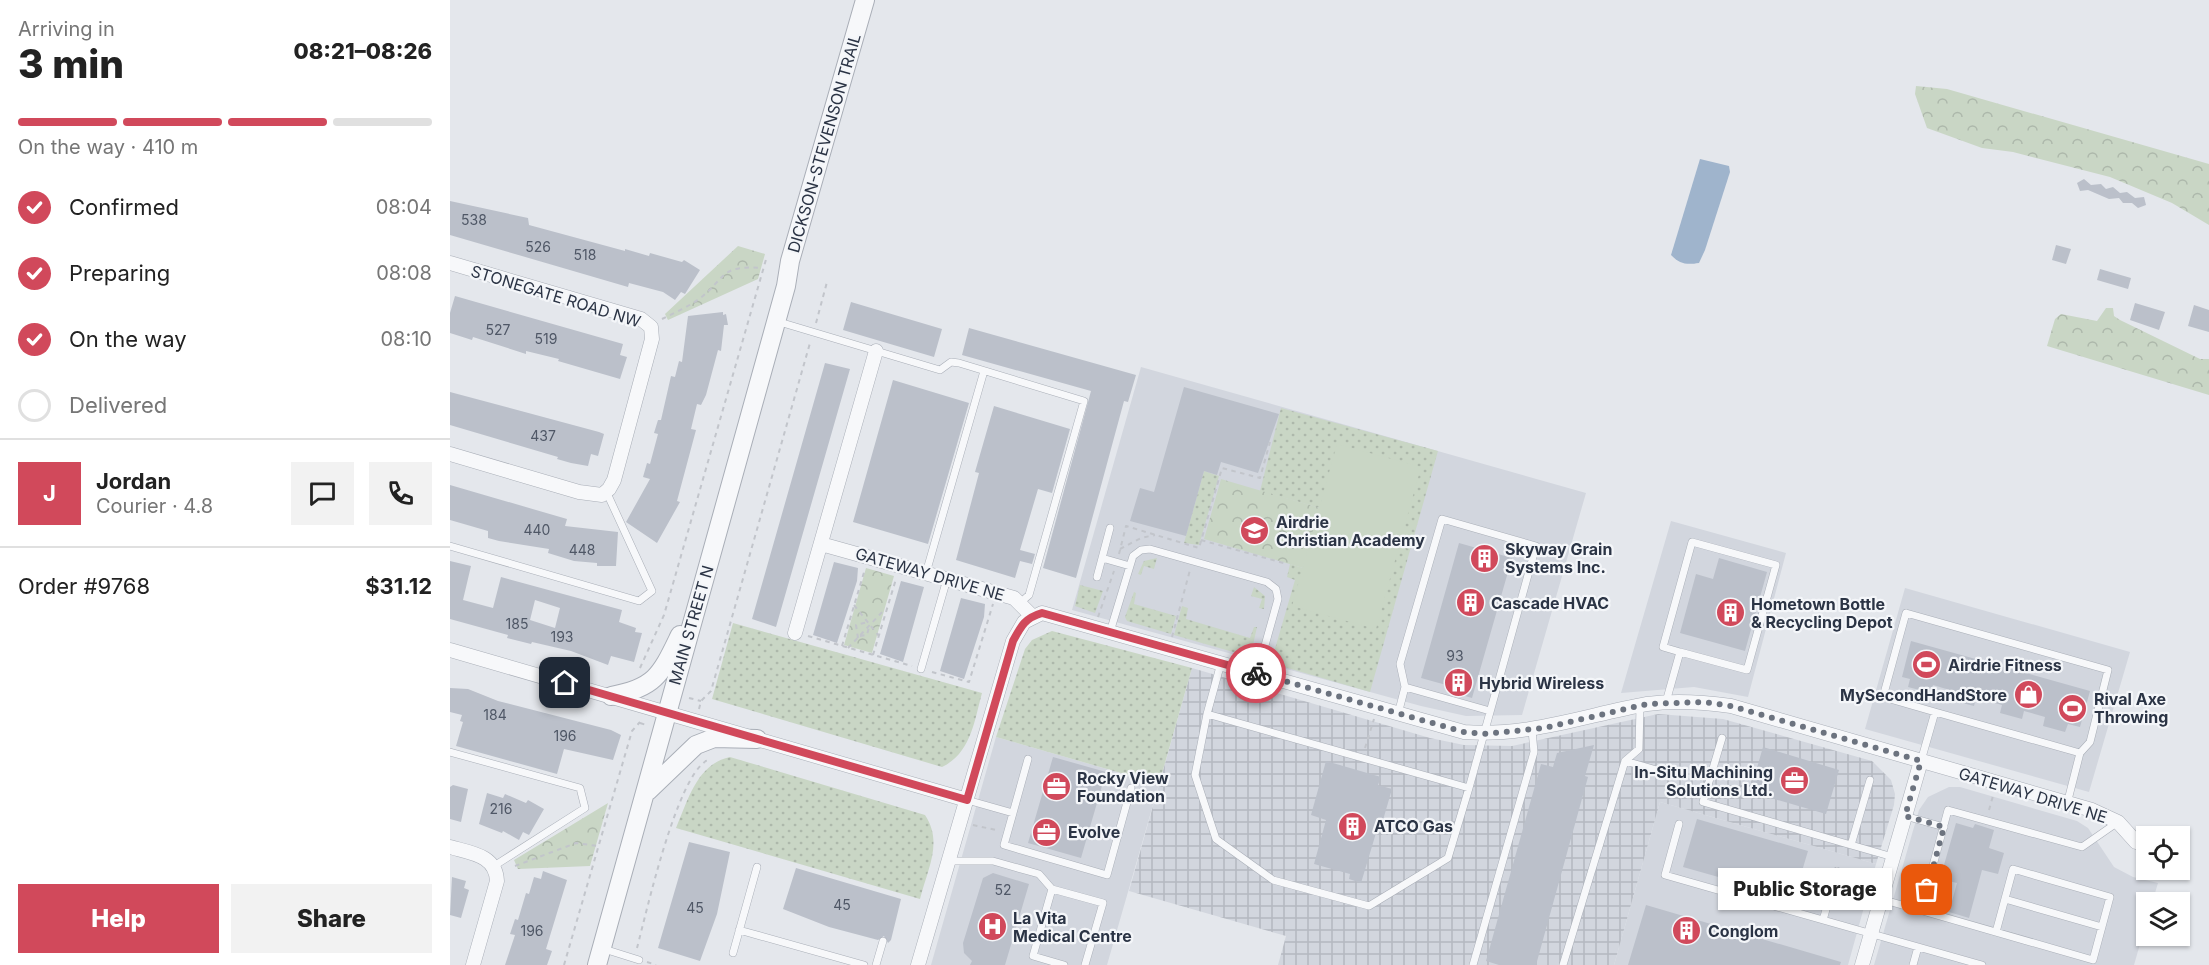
<!DOCTYPE html>
<html lang="en">
<head>
<meta charset="utf-8">
<style>
  body { margin:0; font-family:Inter,sans-serif; background:#f2f2f2; color:#222; height:100vh; display:flex; flex-direction:column; font-size:22px; white-space:nowrap }
  * { box-sizing:border-box; margin:0 }
  p { font-size:20px; color:#767676 }
  .icon { flex:none; width:33px; height:33px; fill:none; stroke:currentColor; stroke-width:2; stroke-linecap:round; stroke-linejoin:round }
  .map { position:relative; flex:1; overflow:hidden }
  .side { display:flex; flex-direction:column; background:#fff; width:450px }
  .side>* { flex:none }
  .buttons { position:absolute; left:1686px; top:826px; display:grid; gap:12px }
  .buttons a { display:grid; place-items:center; width:54px; height:54px; border-radius:0px; background:#fff; box-shadow:0 2px 4px #0004; font-size:30px }
  .pin { position:absolute; display:grid; place-items:center; width:51px; height:51px; color:#fff; margin:-26px; border-radius:12px; box-shadow:0 3px 9px #0006 }
  .courier { position:absolute; display:grid; place-items:center; width:60px; height:60px; margin:-30px; border:4px solid #d1495b; border-radius:50%; background:#fff; color:#222; box-shadow:0 2px 8px #0007 }
  .bubble { position:absolute; height:42px; border-radius:0px; background:#fff; box-shadow:0 2px 4px #0004; font-size:20px; font-weight:800; line-height:42px; text-align:center }
  .overview em { font-style:normal; font-weight:800 }
  .overview div { display:flex; flex-direction:column-reverse }
  .overview { display:flex; align-items:center; justify-content:space-between; height:102px; padding:0 18px }
  h1 { font-size:39px; font-weight:800; line-height:45px }
  .bar { display:grid; grid-template-columns:repeat(4,1fr); gap:9px 6px; align-content:center; height:72px; padding:0 18px }
  .bar i { height:8px; border-radius:4px; background:#e0e0e0 }
  .bar .active { background:#d1495b }
  .bar p { grid-column:span 4 }
  .line { display:flex; align-items:center; gap:15px; padding:0 18px; border-top:2px solid #e0e0e0 }
  .line div { flex:1 }
  .round { display:grid; place-items:center; flex:none; width:63px; height:63px; border-radius:0px; background:#f2f2f2 }
  ol { padding:0 18px; list-style:none }
  li { display:flex; align-items:center; gap:18px; height:66px }
  li p { margin-inline-start:auto }
  li .icon { padding:6px; border-radius:50%; background:#d1495b; color:#fff; stroke-width:4 }
  li:last-child { color:#767676 }
  li i { width:33px; height:33px; border:3px solid #e0e0e0; border-radius:50% }
  .primary-button { display:flex; gap:12px; margin-top:auto; padding:12px 18px }
  .primary-button a { flex:1; height:69px; border-radius:0px; background:#d1495b; color:#fff; font-size:24px; font-weight:800; line-height:69px; text-align:center }
  .primary-button a+a { background:#f2f2f2; color:#222 }
  main { display:flex; flex:1; min-height:0 }
  .map>svg:first-child { display:block }
  .built { fill:#d2d6de }
  .industrial { fill:url(#industrial-grid) }
  .grass { fill:url(#grass-dots) }
  .forest { fill:url(#forest-crowns) }
  .garden { fill:#c9d6c5 }
  .water { fill:#9fb4cc }
  .building { fill:#bbc0ca; fill-rule:evenodd }
  .lines { fill:none; stroke-linecap:round; stroke-linejoin:round }
  .service-casing { stroke:#a9aeb7; stroke-width:8 }
  .minor-casing { stroke:#a9aeb7; stroke-width:15 }
  .tertiary-casing { stroke:#a9aeb7; stroke-width:20 }
  .path { stroke:#c2c5cb; stroke-width:2; stroke-dasharray:4.5 4.5; stroke-linecap:butt }
  .service { stroke:#f7f8fa; stroke-width:7 }
  .minor { stroke:#f7f8fa; stroke-width:14 }
  .tertiary { stroke:#f7f8fa; stroke-width:18 }
  .done { stroke:#6c737f; stroke-width:6; stroke-dasharray:0 10.8 }
  .route { stroke:#d1495b; stroke-width:8 }
  .labels { text-anchor:middle; dominant-baseline:central; stroke-width:4.5; stroke-linejoin:round; paint-order:stroke }
  .number-label { font-size:14px; fill:#4f5766 }
  .street-label { font-size:16px; fill:#2b3445; stroke:#f4f6f9 }
  .poi-label { font-size:16px; font-weight:bold; fill:#2b3445; stroke:#f4f6f9; text-anchor:start }
</style>
</head>
<body>
<main>
<section class="side">
<div class="overview"><div><h1>3 min</h1><p>Arriving in</p></div><em>08:21–08:26</em></div>
<div class="bar"><i class="active"></i><i class="active"></i><i class="active"></i><i></i><p>On the way · 410 m</p></div>
<ol>
<li><svg class="icon" aria-label="check" viewBox="0 0 24 24"><path d="M5 12l5 5 9-10"/></svg>Confirmed<p>08:04</p></li>
<li><svg class="icon" aria-label="check" viewBox="0 0 24 24"><path d="M5 12l5 5 9-10"/></svg>Preparing<p>08:08</p></li>
<li><svg class="icon" aria-label="check" viewBox="0 0 24 24"><path d="M5 12l5 5 9-10"/></svg>On the way<p>08:10</p></li>
<li><i></i>Delivered</li>
</ol>
<div class="line" style="height:108px"><b class="round" style="background:#d1495b;color:#fff">J</b><div><b>Jordan</b><p>Courier · 4.8</p></div><a class="round"><svg class="icon" aria-label="chat" viewBox="0 0 24 24"><path d="M4 5h16v11H9l-5 4z"/></svg></a><a class="round"><svg class="icon" aria-label="phone" viewBox="0 0 24 24"><path d="M5 4h4l2 5-3 2q2 4 5 5l2-3 5 2v4C11 20 4 13 5 4z"/></svg></a></div>
<div class="line" style="height:78px"><div>Order #9768</div><b>$31.12</b></div>
<div class="primary-button"><a>Help</a><a>Share</a></div>
</section>
<div class="map">
<svg width="1759" height="965" viewBox="0 0 1759 965">
  <defs>
    <pattern id="industrial-grid" width="8" height="8" patternUnits="userSpaceOnUse" patternTransform="scale(1.5)"><rect width="8" height="8" fill="#d2d6de"/><path d="M0 4h8M4 0v8" fill="none" stroke="#b4b8c0"/></pattern>
    <pattern id="grass-dots" width="8" height="8" patternUnits="userSpaceOnUse" patternTransform="scale(1.5)"><rect width="8" height="8" fill="#c9d6c5"/><path d="M2 2h.1M6 6h.1" fill="none" stroke="#adb8ab" stroke-width="1.8" stroke-linecap="round"/></pattern>
    <pattern id="forest-crowns" width="20" height="18" patternUnits="userSpaceOnUse" patternTransform="scale(1.5)"><rect width="20" height="18" fill="#c9d6c5"/><path d="M2 6a3 3 0 1 1 6 0M12 15a3 3 0 1 1 6 0" fill="none" stroke="#adb8ab"/></pattern>
  </defs>
  <rect width="100%" height="100%" fill="#e4e7ec"/>
  <path class="built" d="M691 367 1136 493 1072 715 1016 716 971 706 622 610Z
    M1221 521 1336 553 1298 697 1244 687 1171 693Z
    M1455 588 1680 652 1639 792 1415 729Z
    M546 737 709 784 657 965H481Z
    M1499 787H1510L1627 821 1638 828 1664 867 1683 877 1708 883 1702 903H1696V923L1684 965H1424L1469 810 1478 797Z
    M1210 802 1426 864 1398 965H1164Z"/>
  <path class="industrial" d="M742 668 980 738 1014 745 1062 746 1208 714 1273 719 1422 761 1441 780 1445 794 1444 805 1426 864 1210 802 1164 965H828L836 936 679 891Z"/>
  <path class="grass" d="M831 408 988 451 920 692 824 664 822 659 845 580 837 577 840 564 853 568 842 606 870 508 810 491Z
    M754 471 769 476 749 545 734 543Z
    M707 558 704 569 694 566 691 575 688 574 694 561Z
    M630 585 653 591 645 613 625 606Z
    M804 587 815 596 814 609 809 608 812 599 801 596Z
    M684 592 686 593 684 604 726 616 721 634 677 621 675 617Z
    M732 606 738 608 736 619 800 638 804 627H807L801 654 797 656 724 635Z
    M283 623 532 693C524 722 521 753 492 767L262 699Z
    M602 631 742 668 709 784 546 737 575 649 582 640Z
    M280 757 475 815C493 842 478 868 470 899L226 828C238 800 247 764 280 757Z"/>
  <path class="forest" d="M1466 86 1497 89 1759 164V225L1722 203 1660 177 1563 152 1532 148 1477 128 1465 94Z
    M288 246 315 254 308 279 218 320 215 314Z
    M1656 308H1663L1664 316 1670 320 1750 359H1759V395L1597 346 1605 319 1611 314 1647 321Z
    M771 479 870 508 853 568 754 539Z
    M416 568 444 576 422 653 394 645Z
    M158 803 140 866 68 869 64 860Z"/>
  <path class="garden" d="M887 444 971 467 926 629 842 606Z"/>
  <path class="water" d="M1250 159 1279 166 1280 172 1255 250 1249 263C1236 265 1230 264 1221 255Z"/>
  <path class="building" d="M1634 179 1641 185 1651 184 1656 189 1663 187 1670 193 1677 192 1685 198 1694 197 1696 205 1688 208 1682 203H1673L1669 198 1659 199 1638 190 1630 191 1627 183Z
    M0 201 78 218 79 225 175 251V249L199 256 200 253 232 262 234 260 250 270 235 294 231 292 225 300 213 292 179 283 178 287 0 235Z
    M1606 245 1621 249 1616 264 1602 260Z
    M1650 269 1681 278 1678 289 1647 280Z
    M5 296 173 344 170 355 177 357 170 379 108 361 109 359 76 351V354L23 337 22 340 0 333V313Z
    M401 302 492 329 484 357 393 330Z
    M1685 303 1715 312 1709 330 1680 320Z
    M1744 305 1759 310V332L1738 326Z
    M273 312V315L276 314 278 325H274L271 351 268 350 256 395 251 405 247 404 241 429 246 430 227 501 230 502 207 543 176 522 200 479 193 477 197 463 200 464 208 434 204 433 208 420H211L221 376 225 377 229 361 232 362 238 316Z
    M519 328 686 375 678 402 674 401 626 578 593 568 641 391 512 355Z
    M375 363 400 369 326 627 302 619Z
    M443 380 519 403 478 544 403 522Z
    M734 387 829 414 808 473 771 462 767 475 754 471 736 536 680 521 690 488 704 492Z
    M0 392 149 432 154 434 148 456 141 454 138 466 121 463 107 459 108 457 0 425Z
    M544 406 620 429 602 493 588 489 570 550 585 554 582 564 570 561 565 578 506 560 529 473 525 472Z
    M0 485 117 519 115 526 168 532 166 566H147V563L124 561 98 553 99 549 49 541 38 538V531L0 520Z
    M1009 543 1062 558 1022 698 1005 693 1007 688 971 678Z
    M1269 558 1317 572 1295 651 1230 633 1246 574 1263 579Z
    M0 561 21 566 13 600 43 608 51 577 172 610 169 622 186 628 185 632 192 633 184 662 161 656 158 665 121 651 82 642 81 644 57 638 58 635 0 619ZM85 600 110 608 105 628 80 620Z
    M384 562 408 568 407 581 387 643 363 635Z
    M451 581 474 587 453 662 430 654Z
    M511 598 535 604 534 617 514 679 490 671Z
    M1461 641 1640 691 1630 727 1618 724 1615 732 1593 726 1595 717 1574 711 1572 719 1550 713 1552 705 1526 698 1524 706 1501 700 1504 691 1493 688 1483 685 1481 693 1458 687 1460 679 1452 677Z
    M0 688 18 689 48 701 161 730 171 735 163 760 114 749 107 774 6 746 13 722 10 721 12 715 0 712Z
    M1144 745 1135 776 1138 777 1086 965H1049L1036 961 1091 764 1103 767 1107 753Z
    M1313 747 1389 770 1376 814 1300 792Z
    M603 757 656 772 631 858 578 843Z
    M876 761 931 777 928 785 942 789 929 834 926 833 911 883 899 879 900 874 864 864 876 820 861 815Z
    M3 785 18 789 11 822 0 819V787Z
    M37 793 53 798 55 794 76 803 78 800 94 809 79 835 73 832 69 840 53 831 52 833 29 824Z
    M1247 819 1358 851 1344 898 1338 897 1337 902 1324 898 1325 893 1233 867Z
    M1506 823 1523 828 1525 824 1544 830 1539 848 1554 853 1548 874 1532 870 1519 918 1499 912 1507 883 1490 879Z
    M239 842 280 852 267 914 250 961 208 948Z
    M346 868 451 899 441 940 438 943 434 936 428 940 379 927 333 909Z
    M93 871 117 880 96 949 102 951 97 965H55L65 935 60 934 65 919 68 920 76 893 79 894 84 877 91 879Z
    M543 873 579 884 555 965H520L522 961 514 953 513 943 533 878Z
    M2 877 16 881 14 888 19 890 11 918 0 915Z
    M1196 905 1391 962 1390 965H1178Z"/>
  <g class="lines">
    <defs>
      <path id="service" d="M326 321 490 370 501 362 509 363 634 401 579 595 570 603
        M0 546 189 601 202 591 156 491
        M652 558 680 566
        M476 573 534 371
        M647 577 660 528
        M660 632 683 556 691 550 700 549 817 582 826 589 828 599 807 674
        M771 663 757 714 1019 788 1086 546 992 519 950 664 955 687 948 714
        M471 669 497 579
        M955 687 1040 711
        M1216 702 1230 652 1213 647 1242 542 1326 565 1297 670 1230 652
        M1485 712 1433 697 1456 613 1658 670 1640 742 1630 753
        M757 714 745 775 766 839 823 880 919 906 998 858 1019 788
        M1272 738 1253 802 1401 845
        M0 752 130 788 135 808 44 866
        M1175 761 1189 749 1190 706
        M1471 761 1485 712 1630 753 1617 804
        M1420 780 1401 845 1443 857
        M517 800 563 813 578 759
        M563 813 554 845 657 875 681 788
        M1455 816 1494 827
        M1229 824 1215 875 1373 920
        M499 861H543L589 874 602 889 653 903 635 965
        M1387 871 1373 920 1532 965
        M602 889 583 956 614 965
        M1431 899 1643 960 1660 897 1563 869 1546 932
        M1555 899 1652 927
        M1471 910 1498 810 1632 847 1668 822
        M289 930 414 965
        M154 949 189 960
        M283 953 307 867
        M426 965 433 941
        M1023 965 1084 752 1082 730
        M1113 965 1175 761 1210 771
        M1463 965 1468 947"/>
      <path id="minor" d="M0 263 191 319 201 327 202 339 164 480 159 489 152 495 129 492 0 454
        M371 544 564 598 582 616
        M345 633 426 351
        M0 650 517 800
        M0 847C21 853 46 855 47 881L23 965
        M468 965 563 641 574 622 592 613 1014 732C1078 737 1136 715 1197 704 1225 700 1253 702 1281 706L1642 810 1668 822 1686 842
        M1412 965 1471 761"/>
      <path id="tertiary" d="M161 696C206 688 211 674 230 635
        M198 791 246 745 264 738 307 739
        M147 965 336 286 340 261 415 0"/>
    </defs>
    <use href="#service" class="service-casing"/>
    <use href="#minor" class="minor-casing"/>
    <use href="#tertiary" class="tertiary-casing"/>
    <path class="path" d="M212 319C224 313 238 307 249 299 277 278 268 265 312 268
      M366 323 377 282
      M751 540 837 564
      M670 549 691 538 705 535
      M669 554 676 526 749 548 772 468 810 478 820 442
      M404 605 429 636
      M648 617 664 571
      M358 636 462 666
      M410 636 417 635 419 627
      M722 637 740 570
      M408 638 406 625 418 622
      M392 646 415 569
      M398 648 435 609
      M423 655 446 579
      M190 668 214 615 317 256
      M482 672 519 682 543 604
      M239 698 251 701
      M249 709 251 701 261 691 360 343
      M190 723 196 725
      M915 748 924 719
      M1539 810 1543 796
      M523 825 546 830
      M65 866 126 843 148 846
      M187 948C197 910 226 780 256 761L255 758
      M197 962 206 965
      M114 965 182 731 190 722"/>
    <use href="#service" class="service"/>
    <use href="#minor" class="minor"/>
    <use href="#tertiary" class="tertiary"/>
  </g>
  <g class="lines">
    <path class="done" d="M806 673 1014 732 1034 734 1094 728 1197 704 1254 702 1281 706 1471 761 1455 816 1494 827 1477 890"/>
    <path class="route" d="M115 683 517 800 563 641C571 626 575 618 592 613L806 673"/>
  </g>
  <defs>
    <symbol id="school-disc" viewBox="-11 -11 22 22"><circle r="9.5" fill="#d1495b" stroke="#f4f6f9"/><path d="M0-5L7-2L0 1L-7-2ZM-4 1L0 2.5L4 1V4Q0 6-4 4Z" fill="#fff"/></symbol>
    <symbol id="building-disc" viewBox="-11 -11 22 22"><circle r="9.5" fill="#d1495b" stroke="#f4f6f9"/><path d="M-4-6H4V6H1V3H-1V6H-4ZM-2.5-4.3h1.7v1.8h-1.7ZM.8-4.3h1.7v1.8H.8ZM-2.5-1h1.7V.8h-1.7ZM.8-1h1.7V.8H.8Z" fill="#fff"/></symbol>
    <symbol id="stadium-disc" viewBox="-11 -11 22 22"><circle r="9.5" fill="#d1495b" stroke="#f4f6f9"/><path d="M0-5a6.5 5 0 1 0 0 10a6.5 5 0 1 0 0-10ZM-3.5-1.8h7v3.6h-7Z" fill="#fff"/></symbol>
    <symbol id="shop-disc" viewBox="-11 -11 22 22"><circle r="9.5" fill="#d1495b" stroke="#f4f6f9"/><path d="M-5-2.5h2.3a2.7 3.5 0 0 1 5.4 0H5L5.5 6h-11ZM-1.5-2.5h3a1.5 2.3 0 0 0-3 0Z" fill="#fff"/></symbol>
    <symbol id="office-disc" viewBox="-11 -11 22 22"><circle r="9.5" fill="#d1495b" stroke="#f4f6f9"/><path d="M-6-3h4V-5.5h4V-3h4V5H-6ZM-1-4.5V-3h2v-1.5ZM-6 0V1H6V0Z" fill="#fff"/></symbol>
    <symbol id="hospital-disc" viewBox="-11 -11 22 22"><circle r="9.5" fill="#d1495b" stroke="#f4f6f9"/><path d="M-5-5h3v3.5h4V-5h3V5h-3V1.5h-4V5h-3Z" fill="#fff"/></symbol>
  </defs>
  <g fill-rule="evenodd">
    <use href="#school-disc" x="788" y="514" width="33" height="33"/>
    <use href="#building-disc" x="1018" y="542" width="33" height="33"/>
    <use href="#building-disc" x="1004" y="586" width="33" height="33"/>
    <use href="#building-disc" x="1264" y="596" width="33" height="33"/>
    <use href="#stadium-disc" x="1460" y="648" width="33" height="33"/>
    <use href="#building-disc" x="992" y="666" width="33" height="33"/>
    <use href="#shop-disc" x="1562" y="678" width="33" height="33"/>
    <use href="#stadium-disc" x="1606" y="692" width="33" height="33"/>
    <use href="#office-disc" x="1328" y="764" width="33" height="33"/>
    <use href="#office-disc" x="590" y="770" width="33" height="33"/>
    <use href="#building-disc" x="886" y="810" width="33" height="33"/>
    <use href="#office-disc" x="580" y="816" width="33" height="33"/>
    <use href="#hospital-disc" x="526" y="910" width="33" height="33"/>
    <use href="#building-disc" x="1220" y="914" width="33" height="33"/>
  </g>
  <g class="labels">
    <g class="number-label">
      <text x="24" y="219">538</text>
      <text x="88" y="246">526</text>
      <text x="135" y="254">518</text>
      <text x="48" y="329">527</text>
      <text x="96" y="338">519</text>
      <text x="93" y="435">437</text>
      <text x="87" y="529">440</text>
      <text x="132" y="549">448</text>
      <text x="67" y="623">185</text>
      <text x="112" y="636">193</text>
      <text x="1005" y="655">93</text>
      <text x="45" y="714">184</text>
      <text x="115" y="735">196</text>
      <text x="51" y="808">216</text>
      <text x="553" y="889">52</text>
      <text x="392" y="904">45</text>
      <text x="245" y="907">45</text>
      <text x="82" y="930">196</text>
    </g>
    <g class="street-label">
      <text transform="translate(374 143) rotate(-74)">DICKSON-STEVENSON TRAIL</text>
      <text transform="translate(106 296) rotate(17)">STONEGATE ROAD NW</text>
      <text transform="translate(480 574) rotate(16)">GATEWAY DRIVE NE</text>
      <text transform="translate(241 625) rotate(-74)">MAIN STREET N</text>
      <text transform="translate(1583 795) rotate(17)">GATEWAY DRIVE NE</text>
    </g>
    <g class="poi-label">
      <text x="826" y="522">Airdrie<tspan x="826" dy="18">Christian Academy</tspan></text>
      <text x="1055" y="549">Skyway Grain<tspan x="1055" dy="18">Systems Inc.</tspan></text>
      <text x="1041" y="603">Cascade HVAC</text>
      <text x="1301" y="604">Hometown Bottle<tspan x="1301" dy="18">&amp; Recycling Depot</tspan></text>
      <text x="1498" y="665">Airdrie Fitness</text>
      <text x="1029" y="683">Hybrid Wireless</text>
      <text x="1557" y="695" text-anchor="end">MySecondHandStore</text>
      <text x="1644" y="699">Rival Axe<tspan x="1644" dy="18">Throwing</tspan></text>
      <text x="1323" y="772" text-anchor="end">In-Situ Machining<tspan x="1323" dy="18">Solutions Ltd.</tspan></text>
      <text x="627" y="778">Rocky View<tspan x="627" dy="18">Foundation</tspan></text>
      <text x="924" y="826">ATCO Gas</text>
      <text x="618" y="832">Evolve</text>
      <text x="563" y="918">La Vita<tspan x="563" dy="18">Medical Centre</tspan></text>
      <text x="1258" y="931">Conglom</text>
    </g>
  </g>
</svg>
<div class="buttons">
<a><svg class="icon" aria-label="locate" viewBox="0 0 24 24"><circle cx="12" cy="12" r="6"/><path d="M12 2v4M12 18v4M2 12h4M18 12h4"/></svg></a>
<a><svg class="icon" aria-label="layers" viewBox="0 0 24 24"><path d="M12 4l9 5-9 5-9-5zM3 14l9 5 9-5"/></svg></a>
</div>
<div class="pin" style="left:1477px;top:890px;background:#ea580c"><svg class="icon" aria-label="bag" viewBox="0 0 24 24"><path d="M5 8h14l-1 12H6zM9 8a3 3 0 0 1 6 0"/></svg></div>
<div class="pin" style="left:115px;top:683px;background:#1f2937"><svg class="icon" aria-label="home" viewBox="0 0 24 24"><path d="M3 11l9-7 9 7M6 9v11h12V9"/></svg></div>
<div class="courier" style="left:806px;top:673px"><svg class="icon" aria-label="bike" viewBox="0 0 24 24"><circle cx="6" cy="16" r="4"/><circle cx="18" cy="16" r="4"/><path d="M6 16l4-8h5l3 8M10 8l3 8H6M13 5h3"/></svg></div>
<div class="bubble" style="left:1268px;top:868px;width:174px">Public Storage</div>
</div>
</main>
</body>
</html>
